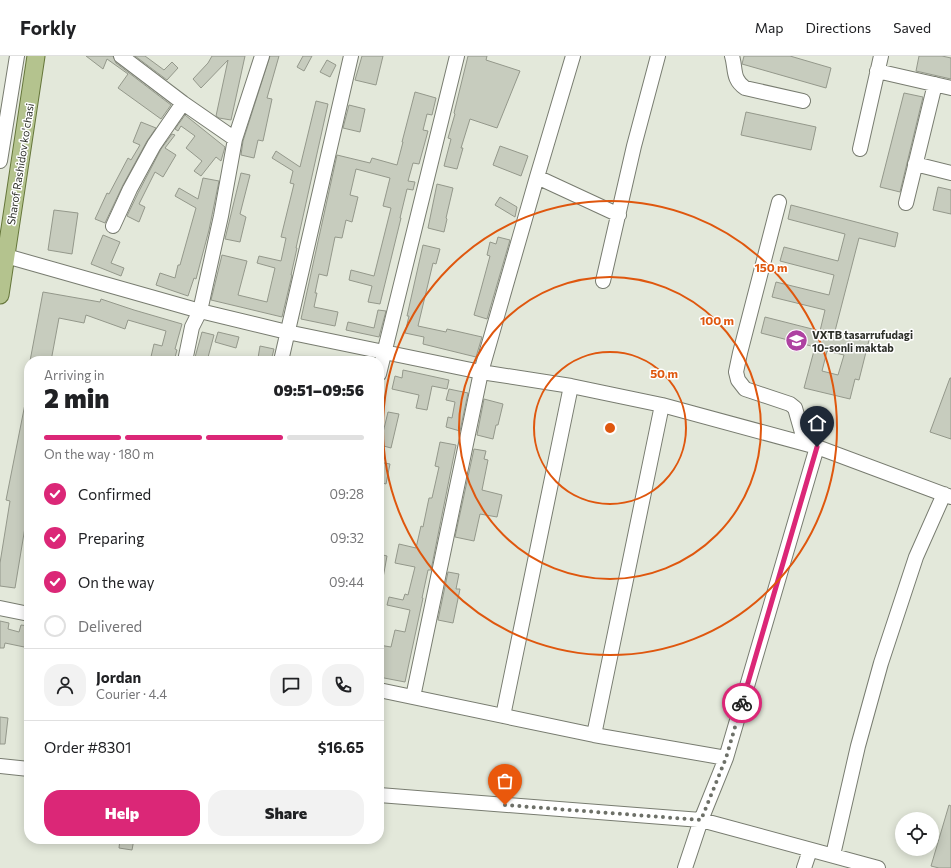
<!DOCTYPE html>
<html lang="en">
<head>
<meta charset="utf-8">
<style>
  body { margin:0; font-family:Commissioner,sans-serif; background:#f2f2f2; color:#202124; height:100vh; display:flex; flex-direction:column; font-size:15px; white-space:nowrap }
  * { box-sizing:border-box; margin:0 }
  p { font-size:13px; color:#757577 }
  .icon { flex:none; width:22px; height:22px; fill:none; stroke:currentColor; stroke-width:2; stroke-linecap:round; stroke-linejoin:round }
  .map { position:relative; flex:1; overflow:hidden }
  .panel { position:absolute; left:24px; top:300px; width:360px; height:488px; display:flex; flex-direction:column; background:#fff; border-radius:16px; box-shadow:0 2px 10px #0003 }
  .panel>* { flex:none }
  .fabs { position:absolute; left:895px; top:756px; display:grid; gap:8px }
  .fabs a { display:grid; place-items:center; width:44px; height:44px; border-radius:50%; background:#fff; box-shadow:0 2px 10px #0003; font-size:20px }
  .pin { position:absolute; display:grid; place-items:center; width:34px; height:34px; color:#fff; margin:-41px -17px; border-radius:50% 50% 50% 0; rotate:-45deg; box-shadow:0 0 4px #0007 }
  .pin .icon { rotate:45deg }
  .courier { position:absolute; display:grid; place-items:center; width:40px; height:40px; margin:-20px; border:3px solid #db2777; border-radius:50%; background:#fff; color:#222; box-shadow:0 1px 5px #0007 }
  .headline em { font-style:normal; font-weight:800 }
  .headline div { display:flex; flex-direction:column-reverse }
  .headline { display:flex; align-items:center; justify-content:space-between; height:68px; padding:0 20px }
  h1 { font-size:26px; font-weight:800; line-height:30px }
  .bar { display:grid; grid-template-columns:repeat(4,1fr); gap:6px 4px; align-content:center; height:48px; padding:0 20px }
  .bar i { height:5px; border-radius:3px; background:#e0e0e0 }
  .bar .active { background:#db2777 }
  .bar p { grid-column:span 4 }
  .line { display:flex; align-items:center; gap:10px; padding:0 20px; border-top:1px solid #e0e0e0 }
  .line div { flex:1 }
  .round { display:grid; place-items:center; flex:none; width:42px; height:42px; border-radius:16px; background:#f2f2f2 }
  ol { padding:0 20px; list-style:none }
  li { display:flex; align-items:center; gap:12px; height:44px }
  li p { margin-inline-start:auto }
  li .icon { padding:4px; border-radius:50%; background:#db2777; color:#fff; stroke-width:4 }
  li:last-child { color:#757577 }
  li i { width:22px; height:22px; border:2px solid #e0e0e0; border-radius:50% }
  .cta { display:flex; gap:8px; margin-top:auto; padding:8px 20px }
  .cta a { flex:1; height:46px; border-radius:16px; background:#db2777; color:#fff; font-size:16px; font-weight:800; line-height:46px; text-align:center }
  .cta a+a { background:#f2f2f2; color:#202124 }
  header { display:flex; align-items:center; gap:24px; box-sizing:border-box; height:56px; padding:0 20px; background:#fff; border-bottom:1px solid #e0e0e0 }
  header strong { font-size:19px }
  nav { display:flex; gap:22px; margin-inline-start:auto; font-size:14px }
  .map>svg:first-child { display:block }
  .building { fill:#c7ccbe; stroke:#94988b; fill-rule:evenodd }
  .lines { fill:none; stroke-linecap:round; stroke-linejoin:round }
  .minor-casing { stroke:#787c70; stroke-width:16 }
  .major-casing { stroke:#65763a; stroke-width:19 }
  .minor { stroke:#fff; stroke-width:14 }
  .major { stroke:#b4c38e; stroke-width:17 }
  .done { stroke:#6d7068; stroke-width:4; stroke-dasharray:0 7.2 }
  .route { stroke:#db2777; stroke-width:5 }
  .ring { fill:none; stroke:#df570e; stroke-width:2 }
  .labels { text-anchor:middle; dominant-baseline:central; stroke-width:3; stroke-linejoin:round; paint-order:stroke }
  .street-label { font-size:11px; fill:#2e302a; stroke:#fff }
  .poi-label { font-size:11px; font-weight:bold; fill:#2e302a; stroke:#fff; text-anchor:start }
  .centre { fill:#df570e; stroke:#fff; stroke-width:2 }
  .ring-label { font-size:12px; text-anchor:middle; font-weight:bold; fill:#df570e; stroke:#fff; stroke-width:3; stroke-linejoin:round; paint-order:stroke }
</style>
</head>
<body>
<header>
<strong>Forkly</strong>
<nav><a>Map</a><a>Directions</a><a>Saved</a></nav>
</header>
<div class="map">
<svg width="951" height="812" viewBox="0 0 951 812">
  <rect width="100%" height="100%" fill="#e3e8da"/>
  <path class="building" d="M86 0H113L116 7 171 49 161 63 118 32 128 18 107 3 103 13Z
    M135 0H145L164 14 172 6 178 12 167 24Z
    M212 0H245L231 64 219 62 216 60 228 4 201 32 193 23 208 7Z
    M270 0H279L267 42 272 43 263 85 258 84 254 102 241 99 243 85Z
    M303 0H312L304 15 297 11Z
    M362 0H383L376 29 355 24Z
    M468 0H487L486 4 520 15 497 72 470 63 461 92H463L457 113 444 110 451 83 448 82 455 58 454 57Z
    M744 0H790L831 12 826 32 742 8Z
    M919 0H942L951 2V23L916 15Z
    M327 4 336 9 330 21 320 16Z
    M415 36 436 42 432 59 427 58 423 74 428 75 419 108 413 107 408 125 415 126 413 134 407 133 400 162H401L380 248 368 246 372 230 349 224 351 214 374 220 391 152 383 150 390 122 356 113 350 139 358 141 352 166 346 164 342 182 335 181 327 220 319 218 315 237H317L314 251 338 256 335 270 301 263 337 99 370 107 372 102 397 109 403 86H402Z
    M904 37 923 41 900 136 880 131Z
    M316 45 328 48 296 192H297L291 219H292L282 261 211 244 222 199 247 205 238 239 267 246 275 212 257 207 259 200 281 205 286 182 281 181 294 128 290 127 293 115 272 102 276 95 300 111Z
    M349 49 365 53 360 76 343 72Z
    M746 56 816 71 811 94 741 79Z
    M185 59 225 91 221 105 216 101 201 120 194 115 202 105 186 92 195 80 181 70 178 75 175 73Z
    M141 66 156 72 147 85 123 129 105 167 95 163 107 137 109 138 128 102 131 104 140 89 133 86Z
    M172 78 175 79 165 92 176 99 163 121 155 116 139 148 145 151 139 166 127 160 138 137 161 93Z
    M500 90 528 100 521 120 493 109Z
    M241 117 250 119 240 158 246 161 240 186 225 183Z
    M203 122 219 125 209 174 196 223 194 222 188 240 156 229 160 217 175 222 178 209H180L196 152 175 140 179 132 198 143Z
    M437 128 453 132 446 162 447 163 444 176 428 172Z
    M938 131 951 134V158L933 154Z
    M500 141 517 151 515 161 495 149Z
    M791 149 898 177 895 191 859 182 835 275 869 284 859 324 855 323 850 343 804 332 815 291 761 277 765 261 820 275 825 254 772 241 776 226 829 239 834 219 780 205 784 191 838 205 845 178 788 163ZM827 295 844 299 838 319 822 315Z
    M54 154 78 157 72 198 48 194Z
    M103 179 120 186 111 207 124 212 121 220 91 208Z
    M498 181 510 184 487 263 474 259 490 200 487 199 490 186 496 188Z
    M423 189 440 193 436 208 433 207 418 270 446 276 447 273 482 281 476 301 423 288 424 281 405 277 409 260H407Z
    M43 236 100 246 101 243 134 254 182 268 175 293 177 294 174 305H150L154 288 162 290 166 275 128 264 125 273 86 259 84 267 59 262 51 305H30Z
    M378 254 386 255 379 281 346 274 348 266 374 272Z
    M202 276 214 279 207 305H194Z
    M218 276 239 281 236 292 215 286Z
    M260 290 274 293 271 305 258 302Z
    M403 314 449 324 447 333 432 330 427 354 416 352 419 339 392 333 395 320 402 322Z
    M950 322H951V383L930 376Z
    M449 333 468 337 460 375 446 371 448 361 452 362 455 346 446 344Z
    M484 343 503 348 498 369H496L493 383 477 379Z
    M25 348H29V447L15 532 0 530V507L10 445 6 444Z
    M388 356 399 358 391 392 380 389Z
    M440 386 456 389 431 514H428L422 542H423L405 626 379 621V589L391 591 395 574 405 576 410 554 387 549 389 541 403 544 405 538 408 539 415 511 395 507 399 488 416 492 421 470 423 471 429 442H432L439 411 435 410Z
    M474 393 486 395 484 403 488 404 482 434 502 439 497 461 480 458 474 485 455 481Z
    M379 406 390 408 386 428 379 426Z
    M379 498 387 500 383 522H379Z
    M448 516 459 518 456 533H460L453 567 438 564Z
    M0 565 9 567 8 573 19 576 21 569 29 570V592L5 587 4 592H0Z
    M0 661 8 662 5 688H0Z
    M949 749 951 750V812H939L931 810Z
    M120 783H134L132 794 119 792Z"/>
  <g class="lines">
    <defs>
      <path id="minor" d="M121 0 183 47 235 83
        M732 0C736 13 732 23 745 32L803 45
        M877 15 951 32
        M860 93 881 0
        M0 105 17 0
        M915 108 951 117
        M537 121 619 159
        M779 146 740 297 736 316 738 324 745 333 790 348 795 352 805 387
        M906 147 935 28
        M113 170 130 133 154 89 183 47
        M6 200 200 255 287 276 481 316 571 330 662 349 817 391 951 441
        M603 225 634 90 658 0
        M185 305 192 271 200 255 221 160 235 83 262 0
        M281 305 351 0
        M379 318 457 0
        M0 552 29 558
        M379 634 594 679 726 702
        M413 641 481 316 537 121 573 0
        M503 660 571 330
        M594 679 662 349
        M0 710 29 713
        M379 739 701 764 878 812
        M833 799 858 690 881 607 916 501 944 438
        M685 812 701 764 726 702 817 391
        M804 812 810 794"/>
      <path id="major" d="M0 239 36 0"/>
    </defs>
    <use href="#minor" class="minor-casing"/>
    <use href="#major" class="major-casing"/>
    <use href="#minor" class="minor"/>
    <use href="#major" class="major"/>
  </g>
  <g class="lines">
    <path class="done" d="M505 749 701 764 726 702 742 647"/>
    <path class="route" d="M742 647 817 391"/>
  </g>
  <g class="ring">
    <circle cx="610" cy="372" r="76"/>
    <circle cx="610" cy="372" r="151"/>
    <circle cx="610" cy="372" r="227"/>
  </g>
  <defs>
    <symbol id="school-disc" viewBox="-11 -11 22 22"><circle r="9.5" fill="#ae42a1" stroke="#fff"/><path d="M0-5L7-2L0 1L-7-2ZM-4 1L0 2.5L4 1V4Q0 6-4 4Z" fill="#fff"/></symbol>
  </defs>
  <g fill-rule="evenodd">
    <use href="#school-disc" x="784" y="272" width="25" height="25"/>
  </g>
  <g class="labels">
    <g class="street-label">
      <text transform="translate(20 108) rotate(-81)">Sharof Rashidov ko'chasi</text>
    </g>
    <g class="poi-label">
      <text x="812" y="278">VXTB tasarrufudagi<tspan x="812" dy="13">10-sonli maktab</tspan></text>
    </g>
  </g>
  <circle cx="610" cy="372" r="6" class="centre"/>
  <g class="ring-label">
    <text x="771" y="216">150 m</text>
    <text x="717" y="269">100 m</text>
    <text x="664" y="322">50 m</text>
  </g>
</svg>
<div class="fabs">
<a><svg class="icon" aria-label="locate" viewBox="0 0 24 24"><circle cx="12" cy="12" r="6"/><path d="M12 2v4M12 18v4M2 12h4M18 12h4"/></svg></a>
</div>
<div class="pin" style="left:505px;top:749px;background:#ea580c"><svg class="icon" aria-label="bag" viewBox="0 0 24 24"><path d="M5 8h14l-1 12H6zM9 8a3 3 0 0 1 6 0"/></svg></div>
<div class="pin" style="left:817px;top:391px;background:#1f2937"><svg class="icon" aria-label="home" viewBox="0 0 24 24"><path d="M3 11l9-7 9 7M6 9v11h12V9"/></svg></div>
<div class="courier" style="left:742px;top:647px"><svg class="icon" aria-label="bike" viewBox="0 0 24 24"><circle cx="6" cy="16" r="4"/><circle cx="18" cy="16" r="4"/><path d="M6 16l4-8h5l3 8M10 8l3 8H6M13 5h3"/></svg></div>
<section class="panel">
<div class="headline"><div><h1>2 min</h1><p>Arriving in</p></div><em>09:51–09:56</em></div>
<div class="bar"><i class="active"></i><i class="active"></i><i class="active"></i><i></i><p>On the way · 180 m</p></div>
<ol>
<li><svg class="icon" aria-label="check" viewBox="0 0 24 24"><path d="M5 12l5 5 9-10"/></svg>Confirmed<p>09:28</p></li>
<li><svg class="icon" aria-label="check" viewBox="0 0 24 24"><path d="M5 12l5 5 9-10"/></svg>Preparing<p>09:32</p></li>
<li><svg class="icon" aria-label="check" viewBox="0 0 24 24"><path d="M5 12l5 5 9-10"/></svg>On the way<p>09:44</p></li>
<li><i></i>Delivered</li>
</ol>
<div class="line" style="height:72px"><a class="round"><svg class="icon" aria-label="person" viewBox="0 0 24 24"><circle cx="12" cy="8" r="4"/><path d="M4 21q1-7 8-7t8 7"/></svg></a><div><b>Jordan</b><p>Courier · 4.4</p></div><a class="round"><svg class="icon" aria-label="chat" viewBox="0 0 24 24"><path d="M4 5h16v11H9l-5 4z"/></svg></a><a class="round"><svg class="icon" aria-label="phone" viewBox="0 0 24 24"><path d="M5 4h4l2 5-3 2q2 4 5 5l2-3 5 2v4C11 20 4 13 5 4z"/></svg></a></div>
<div class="line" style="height:52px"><div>Order #8301</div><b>$16.65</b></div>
<div class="cta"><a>Help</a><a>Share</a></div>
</section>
</div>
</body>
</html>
